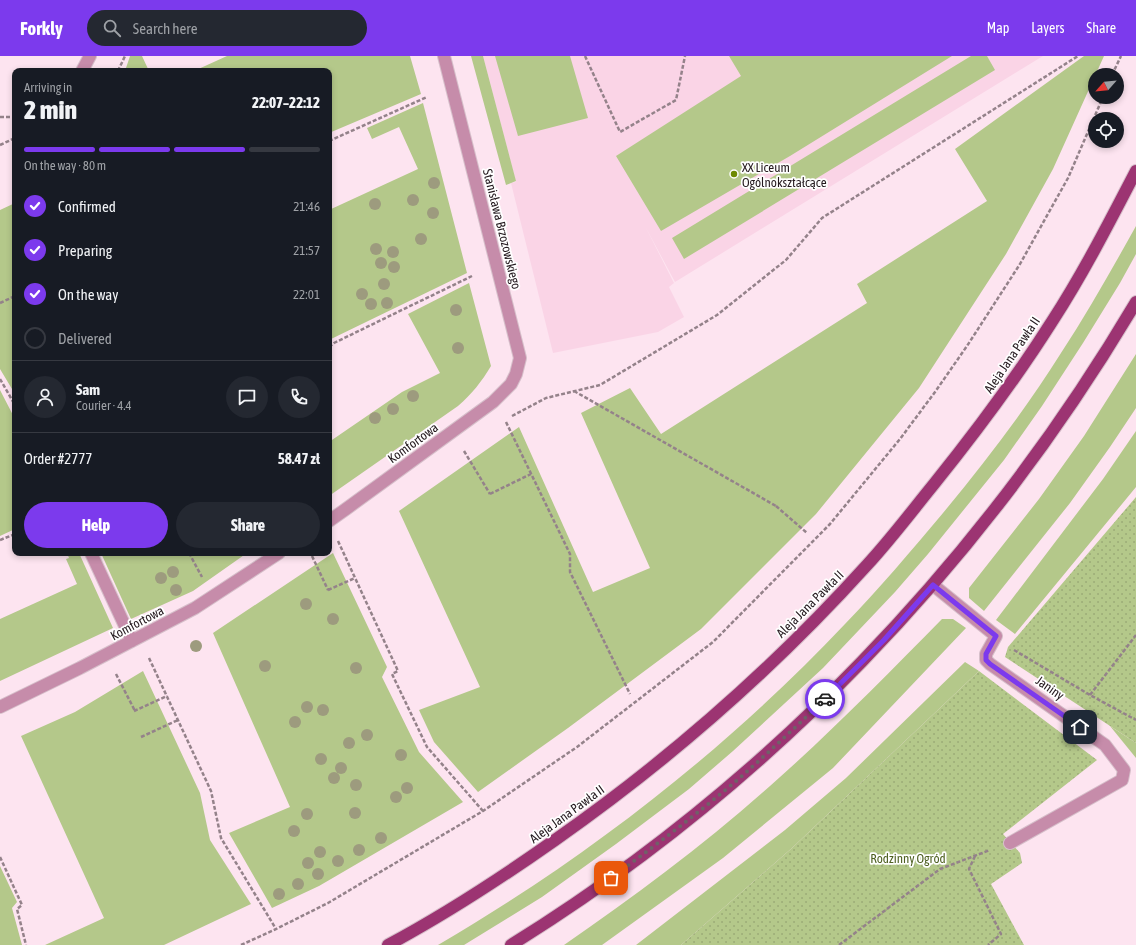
<!DOCTYPE html>
<html lang="en">
<head>
<meta charset="utf-8">
<style>
  body { margin:0; font-family:"Asap Condensed",sans-serif; background:#242831; color:#f1f3f6; height:100vh; display:flex; flex-direction:column; font-size:15px; white-space:nowrap }
  * { box-sizing:border-box; margin:0 }
  p { font-size:13px; color:#9ea1a6 }
  .icon { flex:none; width:22px; height:22px; fill:none; stroke:currentColor; stroke-width:2; stroke-linecap:round; stroke-linejoin:round }
  .map { position:relative; flex:1; overflow:hidden }
  .side { position:absolute; left:12px; top:12px; width:320px; height:488px; display:flex; flex-direction:column; background:#171b24; border-radius:8px; box-shadow:0 2px 6px #0003 }
  .side>* { flex:none }
  .needle { width:26px; rotate:243deg }
  .buttons { position:absolute; left:1088px; top:12px; display:grid; gap:8px }
  .buttons a { display:grid; place-items:center; width:36px; height:36px; border-radius:50%; background:#171b24; box-shadow:0 2px 6px #0003; font-size:20px }
  .pin { position:absolute; display:grid; place-items:center; width:34px; height:34px; color:#fff; margin:-17px; border-radius:8px; box-shadow:0 2px 6px #0006 }
  .courier { position:absolute; display:grid; place-items:center; width:40px; height:40px; margin:-20px; border:3px solid #7c3aed; border-radius:50%; background:#fff; color:#222; box-shadow:0 1px 5px #0007 }
  .overview em { font-style:normal; font-weight:800 }
  .overview div { display:flex; flex-direction:column-reverse }
  .overview { display:flex; align-items:center; justify-content:space-between; height:68px; padding:0 12px }
  h1 { font-size:26px; font-weight:800; line-height:30px }
  .bar { display:grid; grid-template-columns:repeat(4,1fr); gap:6px 4px; align-content:center; height:48px; padding:0 12px }
  .bar i { height:5px; border-radius:3px; background:#363941 }
  .bar .current { background:#7c3aed }
  .bar p { grid-column:span 4 }
  .line { display:flex; align-items:center; gap:10px; padding:0 12px; border-top:1px solid #363941 }
  .line div { flex:1 }
  .round { display:grid; place-items:center; flex:none; width:42px; height:42px; border-radius:21px; background:#242831 }
  ol { padding:0 12px; list-style:none }
  li { display:flex; align-items:center; gap:12px; height:44px }
  li p { margin-inline-start:auto }
  li .icon { padding:4px; border-radius:50%; background:#7c3aed; color:#fff; stroke-width:4 }
  li:last-child { color:#9ea1a6 }
  li i { width:22px; height:22px; border:2px solid #363941; border-radius:50% }
  .cta { display:flex; gap:8px; margin-top:auto; padding:8px 12px }
  .cta a { flex:1; height:46px; border-radius:24px; background:#7c3aed; color:#fff; font-size:16px; font-weight:800; line-height:46px; text-align:center }
  .cta a+a { background:#242831; color:#f1f3f6 }
  header { display:flex; align-items:center; gap:24px; box-sizing:border-box; height:56px; padding:0 20px; background:#7c3aed; color:#fff }
  header strong { font-size:19px }
  nav { display:flex; gap:22px; margin-inline-start:auto; font-size:14px }
  .search { width:280px; height:36px; background:#242831; display:flex; align-items:center; gap:10px; box-sizing:border-box; padding:0 14px; border-radius:22px; color:#9ea1a6; font-size:15px }
  .map>svg:first-child { display:block }
  .built { fill:#fad4e6 }
  .green { fill:#b4c88a }
  .garden { fill:url(#garden-dots) }
  .lines { fill:none; stroke-linecap:round; stroke-linejoin:round }
  .minor-casing { stroke:#d6bfca; stroke-width:14 }
  .major-casing { stroke:#d6bfca; stroke-width:14 }
  .path { stroke:#94828a; stroke-width:2.5; stroke-dasharray:4 2; stroke-linecap:butt }
  .minor { stroke:#c68caa; stroke-width:12 }
  .major { stroke:#9c3472; stroke-width:12 }
  .tree { fill:#9d9b7e }
  .done { stroke:#706068; stroke-width:4; stroke-dasharray:0 7.2 }
  .route { stroke:#7c3aed; stroke-width:5 }
  .poi-dot { fill:#6d8a02; stroke:#fff; stroke-width:1.5 }
  .labels { text-anchor:middle; dominant-baseline:central; stroke-width:3.5; stroke-linejoin:round; paint-order:stroke }
  .poi-label { font-size:13px; fill:#24191e; stroke:#fff; text-anchor:start }
  .street-label { font-size:13px; fill:#24191e; stroke:#fff }
  .park-label { font-size:13px; fill:#4e6021; stroke:#fff }
</style>
</head>
<body>
<header>
<strong>Forkly</strong>
<div class="search"><svg class="icon" aria-label="search" viewBox="0 0 24 24"><circle cx="10" cy="10" r="6"/><path d="M15 15l6 6"/></svg>Search here</div>
<nav><a>Map</a><a>Layers</a><a>Share</a></nav>
</header>
<div class="map">
<svg width="1136" height="889" viewBox="0 0 1136 889">
  <defs>
    <pattern id="garden-dots" width="8" height="8" patternUnits="userSpaceOnUse"><rect width="8" height="8" fill="#b4c88a"/><path d="M2 2h.1M6 6h.1" fill="none" stroke="#9bab77" stroke-width="1.8" stroke-linecap="round"/></pattern>
  </defs>
  <rect width="100%" height="100%" fill="#fde4f0"/>
  <path class="built" d="M483 0H1043L675 226 645 170 674 227 669 231 684 261 658 276 553 297 511 127 516 126Z"/>
  <path class="green" d="M130 0H142L149 15H125Z
    M227 0H410L421 38 329 77V15H194Z
    M471 0H483L516 125 506 129Z
    M495 0H570L588 62 518 80Z
    M729 0H952L790 100 661 175 616 100 741 20Z
    M971 0H987L995 14 684 203 672 182Z
    M1084 0H1104L1053 113 1006 198 919 332 816 458 701 573 568 672 478 736 434 686 419 654 480 631 399 455 519 371 593 536 650 512 581 357 630 332 661 378 867 247 857 228 987 145 955 93Z
    M423 47 467 217 329 284V154L418 113 399 71 372 83 367 72Z
    M15 147V338L0 313V154Z
    M1136 170V198L1120 227 1083 287 1042 350 1004 404 928 498 895 536 823 612 733 695 689 733 616 788 542 841 464 889H438C587 802 726 694 845 568 879 533 911 495 943 457 985 406 1026 353 1061 297 1088 256 1112 213 1136 170Z
    M469 227 491 310C482 325 472 338 458 350L329 440V386L402 336 440 317 408 258Z
    M1136 298V352L1110 391 1070 447 984 555 969 542V532L1039 443 1084 380Z
    M0 334 15 363V473L0 480Z
    M1136 375V431L1015 578 996 564 1103 423Z
    M67 497H79L113 572 0 625V563L77 528 66 503 69 502Z
    M101 497H247L193 535 131 563Z
    M333 497 387 611 382 621 419 696 463 746 319 830 272 852 229 777 290 751 213 577Z
    M942 563H953L966 572 833 712 723 802 602 889H564C635 840 705 788 770 730 830 677 886 620 942 563Z
    M965 606 979 615 792 792 681 889H636L785 774 846 722Z
    M143 615 200 737 210 784 251 848 164 889H45L104 862 21 680 75 656Z
    M1110 670 1136 687V702Z
    M0 810 17 846 12 852 22 889H0Z"/>
  <path class="garden" d="M1136 441V687L1005 601 1008 591Z
    M979 615 1097 704 1003 778 1020 797 1022 807 991 828 1024 889H681L792 792Z"/>
  <g class="lines">
    <defs>
      <path id="minor" d="M82 15 90 0
        M329 465 346 453 493 346 511 328 516 318 520 302 444 0
        M91 497 132 585
        M933 529 996 580 986 598V604L990 608 1105 689 1124 714 1122 724 1010 787
        M0 651 80 612 195 552 279 497"/>
      <path id="major" d="M388 889C446 858 501 822 555 784 669 704 774 612 867 509 891 483 912 455 934 428 976 376 1017 321 1053 264 1084 216 1110 165 1136 115
        M511 889C768 730 982 506 1136 246"/>
    </defs>
    <use href="#minor" class="minor-casing"/>
    <use href="#major" class="major-casing"/>
    <path class="path" d="M585 0 620 76 676 44 685 0
      M118 15 125 0
      M1112 19 1121 0
      M0 61H15
      M329 85 427 41
      M0 89 15 82
      M0 247 15 240
      M329 291 334 287 472 220
      M0 323 15 349
      M574 335 776 450
      M512 360 546 342 600 329 717 259 786 204 822 162 1078 0
      M506 366 570 498V516L630 638
      M464 395 490 438
      M490 438 531 418
      M776 450 807 477
      M0 484 15 478
      M338 485 398 615 392 618 427 691 483 755
      M189 497 202 521
      M312 500 328 534
      M328 534 355 522
      M1014 594 1090 639 1136 664
      M149 602 211 735 221 782 276 873
      M116 618 135 655
      M1090 639 1136 579
      M134 655 167 640
      M141 681 178 664
      M975 800 969 813 1001 878 988 889
      M0 801 22 849 17 853 26 889
      M241 889 276 873 328 847 483 755 577 691 713 586 830 468 900 383 935 336 967 290 1020 208 1068 122 1103 41
      M839 889 940 813 990 794"/>
    <use href="#minor" class="minor"/>
    <use href="#major" class="major"/>
  </g>
  <g class="tree">
    <circle cx="434" cy="127" r="6"/>
    <circle cx="413" cy="144" r="6"/>
    <circle cx="375" cy="148" r="6"/>
    <circle cx="433" cy="157" r="6"/>
    <circle cx="421" cy="183" r="6"/>
    <circle cx="376" cy="193" r="6"/>
    <circle cx="393" cy="196" r="6"/>
    <circle cx="381" cy="207" r="6"/>
    <circle cx="394" cy="211" r="6"/>
    <circle cx="384" cy="228" r="6"/>
    <circle cx="362" cy="238" r="6"/>
    <circle cx="387" cy="247" r="6"/>
    <circle cx="371" cy="248" r="6"/>
    <circle cx="456" cy="254" r="6"/>
    <circle cx="458" cy="292" r="6"/>
    <circle cx="413" cy="340" r="6"/>
    <circle cx="393" cy="353" r="6"/>
    <circle cx="375" cy="362" r="6"/>
    <circle cx="173" cy="516" r="6"/>
    <circle cx="161" cy="522" r="6"/>
    <circle cx="176" cy="534" r="6"/>
    <circle cx="306" cy="548" r="6"/>
    <circle cx="333" cy="563" r="6"/>
    <circle cx="196" cy="590" r="6"/>
    <circle cx="265" cy="610" r="6"/>
    <circle cx="356" cy="612" r="6"/>
    <circle cx="307" cy="651" r="6"/>
    <circle cx="323" cy="654" r="6"/>
    <circle cx="295" cy="666" r="6"/>
    <circle cx="367" cy="679" r="6"/>
    <circle cx="349" cy="687" r="6"/>
    <circle cx="401" cy="699" r="6"/>
    <circle cx="321" cy="703" r="6"/>
    <circle cx="341" cy="712" r="6"/>
    <circle cx="334" cy="722" r="6"/>
    <circle cx="356" cy="729" r="6"/>
    <circle cx="407" cy="732" r="6"/>
    <circle cx="396" cy="741" r="6"/>
    <circle cx="355" cy="757" r="6"/>
    <circle cx="307" cy="758" r="6"/>
    <circle cx="294" cy="775" r="6"/>
    <circle cx="381" cy="782" r="6"/>
    <circle cx="359" cy="794" r="6"/>
    <circle cx="320" cy="796" r="6"/>
    <circle cx="338" cy="805" r="6"/>
    <circle cx="308" cy="807" r="6"/>
    <circle cx="318" cy="818" r="6"/>
    <circle cx="298" cy="828" r="6"/>
    <circle cx="279" cy="838" r="6"/>
  </g>
  <g class="lines">
    <path class="done" d="M611 822C656 789 700 756 742 720 770 695 798 669 825 643"/>
    <path class="route" d="M825 643 884 584 933 529 996 580 986 598V604L990 608 1080 671"/>
  </g>
  <circle class="poi-dot" cx="734" cy="118" r="4"/>
  <g class="labels">
    <g class="poi-label">
      <text x="742" y="111">XX Liceum<tspan x="742" dy="15">Ogólnokształcące</tspan></text>
    </g>
    <g class="street-label">
      <text transform="translate(502 173) rotate(76)">Stanisława Brzozowskiego</text>
      <text transform="translate(1012 299) rotate(-56)">Aleja Jana Pawła II</text>
      <text transform="translate(413 387) rotate(-36)">Komfortowa</text>
      <text transform="translate(810 548) rotate(-45)">Aleja Jana Pawła II</text>
      <text transform="translate(137 567) rotate(-28)">Komfortowa</text>
      <text transform="translate(1050 632) rotate(35)">Janiny</text>
      <text transform="translate(567 758) rotate(-36)">Aleja Jana Pawła II</text>
    </g>
    <g class="park-label">
      <text x="908" y="802">Rodzinny Ogród</text>
    </g>
  </g>
</svg>
<div class="buttons">
<a><svg class="needle" viewBox="-14 -14 28 28"><path d="M0-13l5 13h-10z" fill="#e53935"/><path d="M0 13l5-13h-10z" fill="#9ea1a6"/></svg></a>
<a><svg class="icon" aria-label="locate" viewBox="0 0 24 24"><circle cx="12" cy="12" r="6"/><path d="M12 2v4M12 18v4M2 12h4M18 12h4"/></svg></a>
</div>
<div class="pin" style="left:611px;top:822px;background:#ea580c"><svg class="icon" aria-label="bag" viewBox="0 0 24 24"><path d="M5 8h14l-1 12H6zM9 8a3 3 0 0 1 6 0"/></svg></div>
<div class="pin" style="left:1080px;top:671px;background:#1f2937"><svg class="icon" aria-label="home" viewBox="0 0 24 24"><path d="M3 11l9-7 9 7M6 9v11h12V9"/></svg></div>
<div class="courier" style="left:825px;top:643px"><svg class="icon" aria-label="car" viewBox="0 0 24 24"><path d="M5 17H2v-5l4-1 3-4h7l3 4 3 1v5h-3M9 17h6M6 11h13"/><circle cx="7" cy="17" r="2"/><circle cx="17" cy="17" r="2"/></svg></div>
<section class="side">
<div class="overview"><div><h1>2 min</h1><p>Arriving in</p></div><em>22:07–22:12</em></div>
<div class="bar"><i class="current"></i><i class="current"></i><i class="current"></i><i></i><p>On the way · 80 m</p></div>
<ol>
<li><svg class="icon" aria-label="check" viewBox="0 0 24 24"><path d="M5 12l5 5 9-10"/></svg>Confirmed<p>21:46</p></li>
<li><svg class="icon" aria-label="check" viewBox="0 0 24 24"><path d="M5 12l5 5 9-10"/></svg>Preparing<p>21:57</p></li>
<li><svg class="icon" aria-label="check" viewBox="0 0 24 24"><path d="M5 12l5 5 9-10"/></svg>On the way<p>22:01</p></li>
<li><i></i>Delivered</li>
</ol>
<div class="line" style="height:72px"><a class="round"><svg class="icon" aria-label="person" viewBox="0 0 24 24"><circle cx="12" cy="8" r="4"/><path d="M4 21q1-7 8-7t8 7"/></svg></a><div><b>Sam</b><p>Courier · 4.4</p></div><a class="round"><svg class="icon" aria-label="chat" viewBox="0 0 24 24"><path d="M4 5h16v11H9l-5 4z"/></svg></a><a class="round"><svg class="icon" aria-label="phone" viewBox="0 0 24 24"><path d="M5 4h4l2 5-3 2q2 4 5 5l2-3 5 2v4C11 20 4 13 5 4z"/></svg></a></div>
<div class="line" style="height:52px"><div>Order #2777</div><b>58.47 zł</b></div>
<div class="cta"><a>Help</a><a>Share</a></div>
</section>
</div>
</body>
</html>
